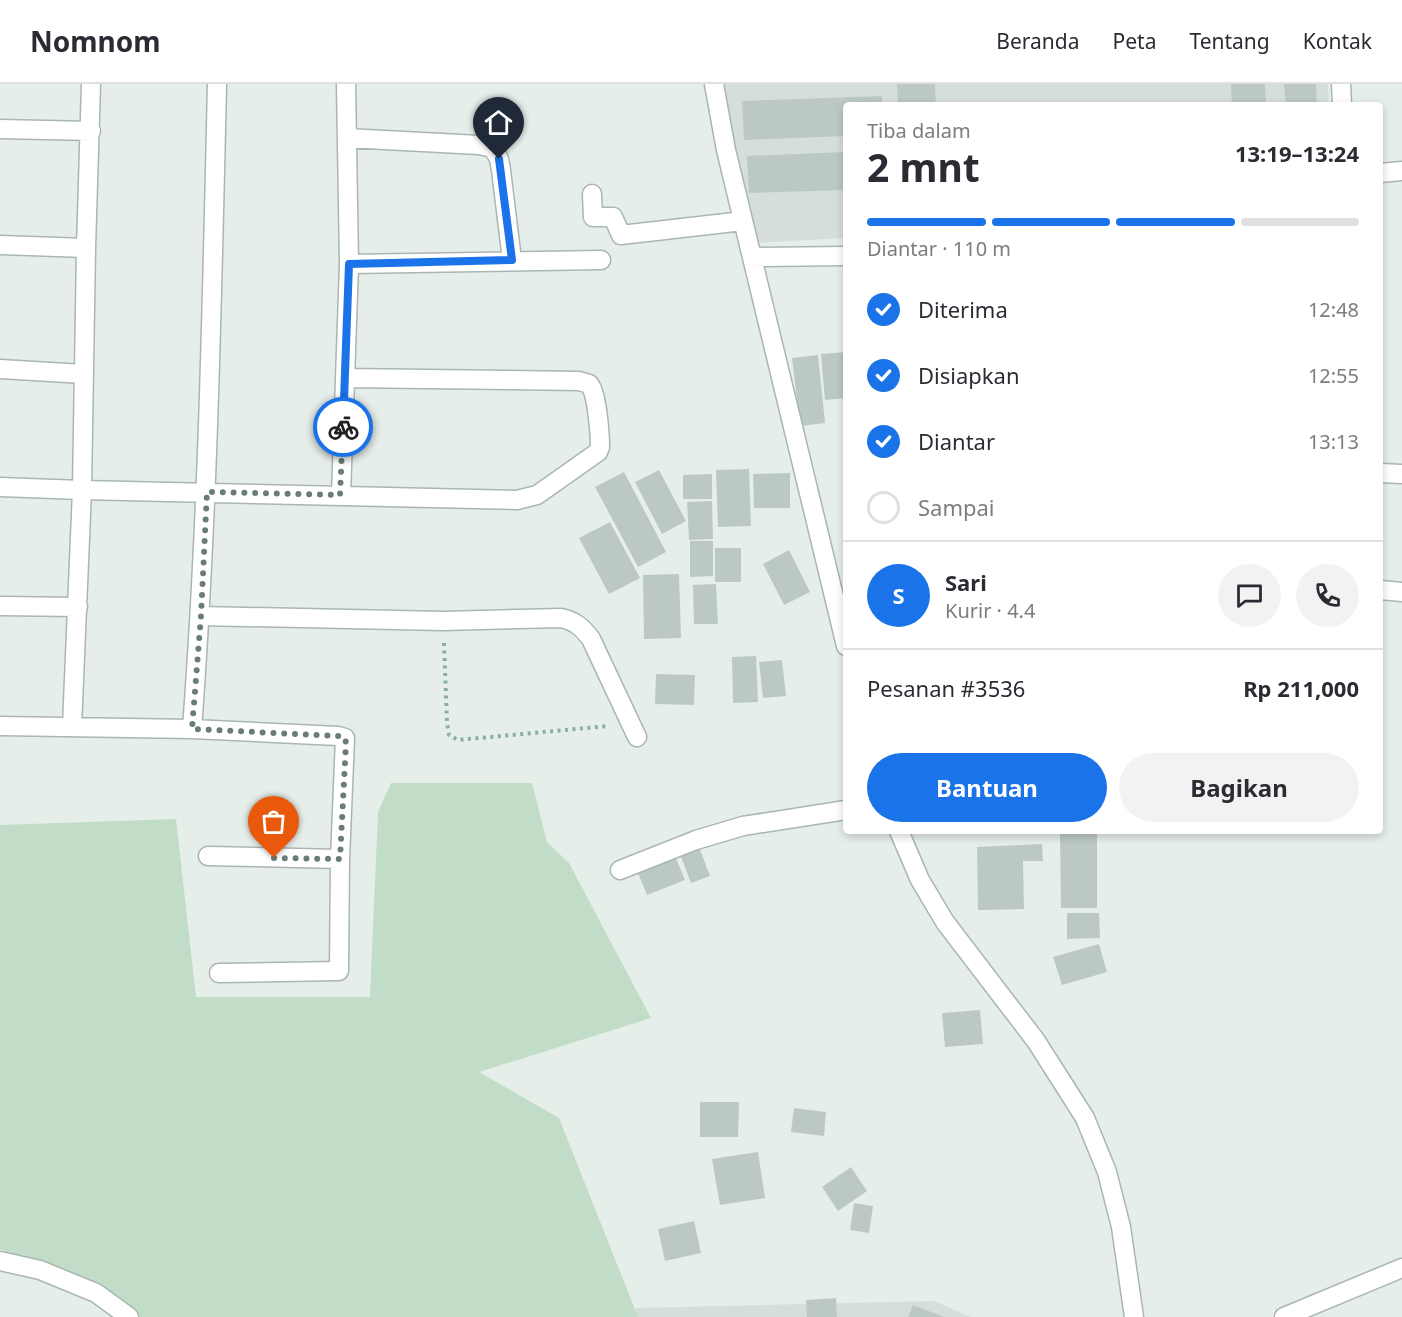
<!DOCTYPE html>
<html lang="id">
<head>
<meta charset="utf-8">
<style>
  body { margin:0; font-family:"Noto Sans",sans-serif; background:#f2f2f3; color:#2b2b33; height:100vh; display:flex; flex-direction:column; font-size:22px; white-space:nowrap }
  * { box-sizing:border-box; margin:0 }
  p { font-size:20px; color:#7c7c81 }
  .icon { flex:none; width:33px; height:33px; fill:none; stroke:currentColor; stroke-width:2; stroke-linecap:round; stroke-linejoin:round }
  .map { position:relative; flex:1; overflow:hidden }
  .details { position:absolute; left:843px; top:18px; width:540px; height:732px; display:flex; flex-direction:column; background:#fff; border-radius:6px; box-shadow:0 3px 9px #0003 }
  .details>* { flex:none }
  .pin { position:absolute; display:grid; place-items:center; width:51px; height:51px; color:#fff; margin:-62px -26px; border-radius:50% 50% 50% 0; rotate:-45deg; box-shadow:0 0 6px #0007 }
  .pin .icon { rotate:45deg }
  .courier { position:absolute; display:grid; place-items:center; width:60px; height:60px; margin:-30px; border:4px solid #1a73e8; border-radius:50%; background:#fff; color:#222; box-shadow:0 2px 8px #0007 }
  .head em { font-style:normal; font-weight:700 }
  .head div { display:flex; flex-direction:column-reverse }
  .head { display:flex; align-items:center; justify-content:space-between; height:102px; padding:0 24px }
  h1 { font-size:39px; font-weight:700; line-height:45px }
  .bar { display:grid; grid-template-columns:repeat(4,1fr); gap:9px 6px; align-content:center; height:72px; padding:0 24px }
  .bar i { height:8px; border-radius:4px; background:#e1e1e2 }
  .bar .selected { background:#1a73e8 }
  .bar p { grid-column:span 4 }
  .line { display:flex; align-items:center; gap:15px; padding:0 24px; border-top:2px solid #e1e1e2 }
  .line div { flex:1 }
  .round { display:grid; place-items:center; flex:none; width:63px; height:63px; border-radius:32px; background:#f2f2f3 }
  ol { padding:0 24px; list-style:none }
  li { display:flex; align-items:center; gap:18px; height:66px }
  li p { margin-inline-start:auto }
  li .icon { padding:6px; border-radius:50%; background:#1a73e8; color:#fff; stroke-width:4 }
  li:last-child { color:#7c7c81 }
  li i { width:33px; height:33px; border:3px solid #e1e1e2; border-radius:50% }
  .cta { display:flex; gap:12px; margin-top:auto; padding:12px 24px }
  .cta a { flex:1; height:69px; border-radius:36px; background:#1a73e8; color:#fff; font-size:24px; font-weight:700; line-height:69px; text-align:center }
  .cta a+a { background:#f2f2f3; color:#2b2b33 }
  header { display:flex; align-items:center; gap:36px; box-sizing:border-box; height:84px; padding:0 30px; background:#fff; border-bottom:2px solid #e1e1e2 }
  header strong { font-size:28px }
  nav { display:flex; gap:33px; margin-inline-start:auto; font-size:21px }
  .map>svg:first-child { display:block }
  .built { fill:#d5ded9 }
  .green { fill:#c1ddc7 }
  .building { fill:#bcc9c3 }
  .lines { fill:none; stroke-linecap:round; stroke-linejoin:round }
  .minor-casing { stroke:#a9b6b1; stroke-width:21 }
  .path { stroke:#89afa0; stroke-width:4; stroke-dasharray:3 4.5; stroke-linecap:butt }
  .minor { stroke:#fff; stroke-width:18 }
  .done { stroke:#697c76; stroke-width:6; stroke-dasharray:0 10.8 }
  .route { stroke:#1a73e8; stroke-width:8 }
</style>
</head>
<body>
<header>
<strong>Nomnom</strong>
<nav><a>Beranda</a><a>Peta</a><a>Tentang</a><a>Kontak</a></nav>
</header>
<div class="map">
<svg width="1402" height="1233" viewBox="0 0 1402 1233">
  <rect width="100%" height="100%" fill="#e6eeea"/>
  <path class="built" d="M718 0H1328L1329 21H846V154L750 159Z
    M934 1217 971 1233H638L635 1224Z"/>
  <path class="green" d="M391 699H532L547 758 569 779 651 934 479 988 559 1034 638 1233H139L101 1202 0 1165V741L176 735 196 913H370L378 728Z"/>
  <path class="building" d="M897 0H935L936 21H898Z
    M1231 0H1265L1266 21H1232Z
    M1284 0H1316L1317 21H1286Z
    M882 12V21H846V52L744 56 742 17Z
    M846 68V106L749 109 747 72Z
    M846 268V314L825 316 821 270Z
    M818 271 825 339 800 342 792 274Z
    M749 385 751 442 718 443 716 386Z
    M659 386 686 437 662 450 635 398Z
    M624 388 666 468 638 483 595 403Z
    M790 389V424H754L753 390Z
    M712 390V415H683V391Z
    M712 417 713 455 689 456 687 418Z
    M610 438 640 494 609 510 579 454Z
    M690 457H713V492L690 493Z
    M715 464H741V498H715Z
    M789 466 810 508 784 521 763 480Z
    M679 490 681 554 644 555 643 491Z
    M716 500 718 540H694L693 501Z
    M756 572 758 618 733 619 732 573Z
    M782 576 786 612 763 614 759 578Z
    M656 590 695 591 694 621 655 620Z
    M1060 750H1097V824H1061Z
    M1042 760 1043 777H1023L1024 825 978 826 977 763Z
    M699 763 710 792 691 799 680 770Z
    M676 774 685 796 647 811 638 789Z
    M1067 829H1099L1100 854 1067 855Z
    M1099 860 1107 888 1062 901 1053 873Z
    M980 926 983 960 945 963 942 929Z
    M700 1018H739L738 1053H700Z
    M794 1024 826 1028 824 1052 791 1048Z
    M758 1068 765 1114 720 1121 712 1075Z
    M851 1083 867 1107 838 1127 822 1103Z
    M854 1119 873 1122 869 1149 850 1146Z
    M694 1137 701 1169 665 1177 658 1145Z
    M836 1214 837 1233H807L806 1216Z
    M913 1221 944 1233H908Z"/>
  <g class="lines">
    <defs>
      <path id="minor" d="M714 0 726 66 846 562
        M1341 0 1342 21
        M0 45 91 47
        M347 54 479 61 493 64 499 75 501 86 512 176
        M1380 89 1402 87
        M592 110 593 133H613L621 151 743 137
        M0 161 86 164
        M752 173 846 172
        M349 180 601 176
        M0 285 84 290
        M1380 389 1402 390
        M0 403 82 406 517 416 537 411 598 368 600 363C600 352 597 306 589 300 587 299 582 298 579 297L345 294
        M341 411 349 180 346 0
        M1380 506 1402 508
        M0 522 78 523
        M200 532 443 537 561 534C575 537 582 543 591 555L637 653
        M0 642 192 645 338 652 345 654 340 775 339 887 219 889
        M72 643 82 406 86 164 91 0
        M192 645C208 430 212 215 217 0
        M899 747 920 796 945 838 1036 957 1085 1034 1107 1088 1121 1143 1134 1233
        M208 772 340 775
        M620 786 696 756 743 742 846 726
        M0 1177 40 1186 96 1209 129 1233
        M1284 1233 1402 1184"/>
    </defs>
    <use href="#minor" class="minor-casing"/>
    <path class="path" d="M444 559 447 639 449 651 458 656 608 642"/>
    <use href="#minor" class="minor"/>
  </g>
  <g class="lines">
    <path class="done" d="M274 774 340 775 346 659 345 654 338 652 192 645 201 532 207 408 340 411 343 343"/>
    <path class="route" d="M343 343 349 180 512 176 499 75"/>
  </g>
</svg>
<div class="pin" style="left:274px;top:774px;background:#ea580c"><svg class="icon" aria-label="bag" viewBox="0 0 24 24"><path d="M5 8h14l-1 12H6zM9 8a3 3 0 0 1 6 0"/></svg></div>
<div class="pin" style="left:499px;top:75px;background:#1f2937"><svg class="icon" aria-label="home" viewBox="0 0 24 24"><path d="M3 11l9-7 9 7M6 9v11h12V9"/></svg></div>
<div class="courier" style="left:343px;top:343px"><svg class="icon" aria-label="bike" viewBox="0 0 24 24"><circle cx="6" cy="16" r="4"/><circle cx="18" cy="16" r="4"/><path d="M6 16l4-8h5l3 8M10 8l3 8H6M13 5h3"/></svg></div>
<section class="details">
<div class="head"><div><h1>2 mnt</h1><p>Tiba dalam</p></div><em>13:19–13:24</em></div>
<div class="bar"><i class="selected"></i><i class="selected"></i><i class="selected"></i><i></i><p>Diantar · 110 m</p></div>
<ol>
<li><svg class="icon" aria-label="check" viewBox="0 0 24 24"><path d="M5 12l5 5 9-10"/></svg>Diterima<p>12:48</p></li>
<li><svg class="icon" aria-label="check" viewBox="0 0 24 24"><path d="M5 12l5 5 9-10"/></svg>Disiapkan<p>12:55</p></li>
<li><svg class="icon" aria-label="check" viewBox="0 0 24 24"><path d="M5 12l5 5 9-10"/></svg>Diantar<p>13:13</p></li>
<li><i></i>Sampai</li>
</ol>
<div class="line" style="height:108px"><b class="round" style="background:#1a73e8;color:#fff">S</b><div><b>Sari</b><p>Kurir · 4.4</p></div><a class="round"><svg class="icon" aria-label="chat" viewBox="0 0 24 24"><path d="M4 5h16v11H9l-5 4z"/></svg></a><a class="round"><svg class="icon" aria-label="phone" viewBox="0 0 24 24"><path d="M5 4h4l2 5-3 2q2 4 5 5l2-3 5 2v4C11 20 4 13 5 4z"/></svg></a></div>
<div class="line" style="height:78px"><div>Pesanan #3536</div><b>Rp 211,000</b></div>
<div class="cta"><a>Bantuan</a><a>Bagikan</a></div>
</section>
</div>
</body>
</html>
